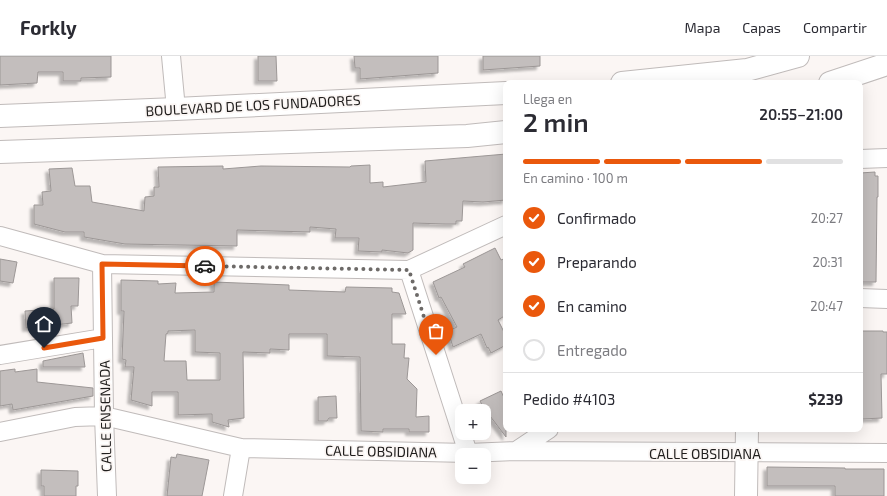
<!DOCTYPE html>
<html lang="es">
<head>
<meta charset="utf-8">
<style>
  body { margin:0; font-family:"Exo 2",sans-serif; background:#f2f2f3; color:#2b2b33; height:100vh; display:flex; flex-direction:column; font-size:15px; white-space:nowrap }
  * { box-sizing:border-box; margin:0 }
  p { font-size:13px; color:#7c7c81 }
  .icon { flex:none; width:22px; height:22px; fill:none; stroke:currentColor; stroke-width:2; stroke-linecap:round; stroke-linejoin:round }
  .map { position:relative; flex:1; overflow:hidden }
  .drawer { position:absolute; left:503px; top:24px; width:360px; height:352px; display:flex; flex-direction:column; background:#fff; border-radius:8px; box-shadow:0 4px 16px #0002 }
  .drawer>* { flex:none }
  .controls { position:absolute; left:455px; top:348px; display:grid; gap:8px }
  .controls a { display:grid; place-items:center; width:36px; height:36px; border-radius:8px; background:#fff; box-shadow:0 4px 16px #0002; font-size:20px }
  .pin { position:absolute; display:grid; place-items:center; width:34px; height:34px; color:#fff; margin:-41px -17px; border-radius:50% 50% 50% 0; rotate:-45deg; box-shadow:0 0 4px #0007 }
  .pin .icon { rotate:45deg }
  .courier { position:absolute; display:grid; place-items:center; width:40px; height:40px; margin:-20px; border:3px solid #ea580c; border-radius:50%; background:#fff; color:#222; box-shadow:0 1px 5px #0007 }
  .overview em { font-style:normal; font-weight:600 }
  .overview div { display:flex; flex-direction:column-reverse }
  .overview { display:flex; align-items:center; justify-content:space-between; height:68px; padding:0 20px }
  h1 { font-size:26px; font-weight:600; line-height:30px }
  .bar { display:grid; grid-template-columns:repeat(4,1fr); gap:6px 4px; align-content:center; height:48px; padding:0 20px }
  .bar i { height:5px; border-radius:3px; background:#e1e1e2 }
  .bar .selected { background:#ea580c }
  .bar p { grid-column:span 4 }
  .line { display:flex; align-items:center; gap:10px; padding:0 20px; border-top:1px solid #e1e1e2 }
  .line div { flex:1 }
  ol { padding:0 20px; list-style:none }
  li { display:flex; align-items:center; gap:12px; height:44px }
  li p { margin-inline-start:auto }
  li .icon { padding:4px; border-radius:50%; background:#ea580c; color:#fff; stroke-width:4 }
  li:last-child { color:#7c7c81 }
  li i { width:22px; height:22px; border:2px solid #e1e1e2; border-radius:50% }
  header { display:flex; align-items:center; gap:24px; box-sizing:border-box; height:56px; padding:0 20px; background:#fff; border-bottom:1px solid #e1e1e2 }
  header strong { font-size:19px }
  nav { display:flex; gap:22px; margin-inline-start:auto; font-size:14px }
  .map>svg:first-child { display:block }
  .building { fill:#c3bebd; stroke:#9c9796; fill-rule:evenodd; filter:url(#shadow) }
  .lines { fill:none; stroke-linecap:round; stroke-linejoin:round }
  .minor-casing { stroke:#c0bbba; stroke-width:20 }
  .secondary-casing { stroke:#c0bbba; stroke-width:24 }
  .primary-casing { stroke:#c0bbba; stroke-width:24 }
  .minor { stroke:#fff; stroke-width:18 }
  .secondary { stroke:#fff; stroke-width:22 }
  .primary { stroke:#fff; stroke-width:22 }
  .done { stroke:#6d6a68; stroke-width:4; stroke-dasharray:0 7.2 }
  .route { stroke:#ea580c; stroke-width:5 }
  .labels { text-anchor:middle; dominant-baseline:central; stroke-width:3.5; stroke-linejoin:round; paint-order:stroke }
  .street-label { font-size:14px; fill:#201e1d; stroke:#fbf6f4 }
</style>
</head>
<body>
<header>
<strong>Forkly</strong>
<nav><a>Mapa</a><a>Capas</a><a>Compartir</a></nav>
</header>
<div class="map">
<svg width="887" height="440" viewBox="0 0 887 440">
  <defs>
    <filter id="shadow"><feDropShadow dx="-3.5" dy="3.5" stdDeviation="1" flood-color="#0004"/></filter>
  </defs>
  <rect width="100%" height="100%" fill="#fbf6f4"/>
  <path class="building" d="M0 0H111V21L81 22V25H63V16H38L37 27 0 29Z
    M258 0H276L277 25H258Z
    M354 0H438V17L360 23V12H355Z
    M483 0H540V10L483 14Z
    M506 98V144L483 146 463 145 462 165H456V168H445L413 167V194L408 197 382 194V196L358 195 359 182H335L336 173 310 171V176L237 174V190L125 188 84 181V176H65L34 168V149H43L42 136 51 135 49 113 72 112 75 130H90L92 146 144 155 145 141 154 140V131H159L158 111 223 110V113L261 110 350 111 351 110 370 109V127L383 126V131L426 126 425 105Z
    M875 116V120H878V141H877L876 226H860V117Z
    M495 192 501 204 506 202V259L498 264 506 280V289L491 297 488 291 487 292 481 278 453 291 448 275 457 271 441 241 439 242 433 226 465 211 463 208Z
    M0 203 17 206 13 227 0 225Z
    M54 222H79L78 250H71L72 267 26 272 25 255 54 253Z
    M121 224 158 225V228L176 227 175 237 214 236V226L289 229V234L345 236 346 231 392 232V236L399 237 406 258H392V288H405L404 302H409L407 323 417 333 416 361 429 360V376H409V373H383V376L361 375 360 301 327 300V278H289V294L270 293V297L243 296 244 362 228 364 229 371 212 366V358L178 359V336H152V350L131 344 134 311H125L126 304 122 303 124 255H121ZM195 274V296L220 297V324H187L186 305H164L166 278 168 277V275Z
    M860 275H883V276H887V318H881L882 362 862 363Z
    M83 297 85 311H43V305Z
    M15 313V316L37 313V326L93 332V340L13 354 12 348 0 350V315Z
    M501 335 506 346V381L490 360H488L480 345Z
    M336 340 337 362H329L327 365H318V341Z
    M177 398 209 404 202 440H167L171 401 176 402Z
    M767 411 845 412V413H884V440H835V430H767Z
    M41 414 78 415V430H76V440H44V430H41Z"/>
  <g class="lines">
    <defs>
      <path id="minor" d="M171 0 176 53
        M860 103 887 102
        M0 180 102 208 409 214 506 169
        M102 208 104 360 107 440
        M409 214 468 397
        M860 242 887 243
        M0 299 103 282
        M0 376 75 361 104 360 241 392 468 397 516 395 887 397
        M516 395 549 373
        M233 440 241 392"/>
      <path id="secondary" d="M746 440 747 373"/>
      <path id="primary" d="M622 27 747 14 798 0
        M830 27 887 8
        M0 60 176 53 506 37
        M0 96 467 80 506 76"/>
    </defs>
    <use href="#minor" class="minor-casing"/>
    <use href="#secondary" class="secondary-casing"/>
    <use href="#primary" class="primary-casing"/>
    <use href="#minor" class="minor"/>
    <use href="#secondary" class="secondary"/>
    <use href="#primary" class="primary"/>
  </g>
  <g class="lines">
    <path class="done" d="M205 210 409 214 436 299"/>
    <path class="route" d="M44 292 103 282 102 208 205 210"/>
  </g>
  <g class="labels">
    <g class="street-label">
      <text transform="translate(253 49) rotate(-3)">BOULEVARD DE LOS FUNDADORES</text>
      <text transform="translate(105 360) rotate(-91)">CALLE ENSENADA</text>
      <text transform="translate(381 395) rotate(1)">CALLE OBSIDIANA</text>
      <text x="705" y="397">CALLE OBSIDIANA</text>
    </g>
  </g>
</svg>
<div class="controls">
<a>+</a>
<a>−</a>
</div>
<div class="pin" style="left:436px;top:299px;background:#ea580c"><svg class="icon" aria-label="bag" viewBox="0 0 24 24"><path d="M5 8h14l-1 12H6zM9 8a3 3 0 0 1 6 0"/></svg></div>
<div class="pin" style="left:44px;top:292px;background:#1f2937"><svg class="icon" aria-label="home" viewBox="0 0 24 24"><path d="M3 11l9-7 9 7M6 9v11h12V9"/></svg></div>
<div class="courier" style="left:205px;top:210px"><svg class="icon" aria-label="car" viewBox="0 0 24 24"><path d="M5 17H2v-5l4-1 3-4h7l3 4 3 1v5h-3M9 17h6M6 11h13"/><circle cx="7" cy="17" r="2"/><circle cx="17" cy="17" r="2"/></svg></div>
<section class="drawer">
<div class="overview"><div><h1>2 min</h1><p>Llega en</p></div><em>20:55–21:00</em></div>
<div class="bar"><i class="selected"></i><i class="selected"></i><i class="selected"></i><i></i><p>En camino · 100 m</p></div>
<ol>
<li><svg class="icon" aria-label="check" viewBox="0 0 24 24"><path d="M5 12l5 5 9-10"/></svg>Confirmado<p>20:27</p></li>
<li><svg class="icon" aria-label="check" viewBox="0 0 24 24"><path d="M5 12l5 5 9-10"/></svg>Preparando<p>20:31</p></li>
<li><svg class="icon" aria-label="check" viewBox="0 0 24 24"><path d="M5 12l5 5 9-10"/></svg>En camino<p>20:47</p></li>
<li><i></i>Entregado</li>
</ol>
<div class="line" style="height:52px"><div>Pedido #4103</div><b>$239</b></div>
</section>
</div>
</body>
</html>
